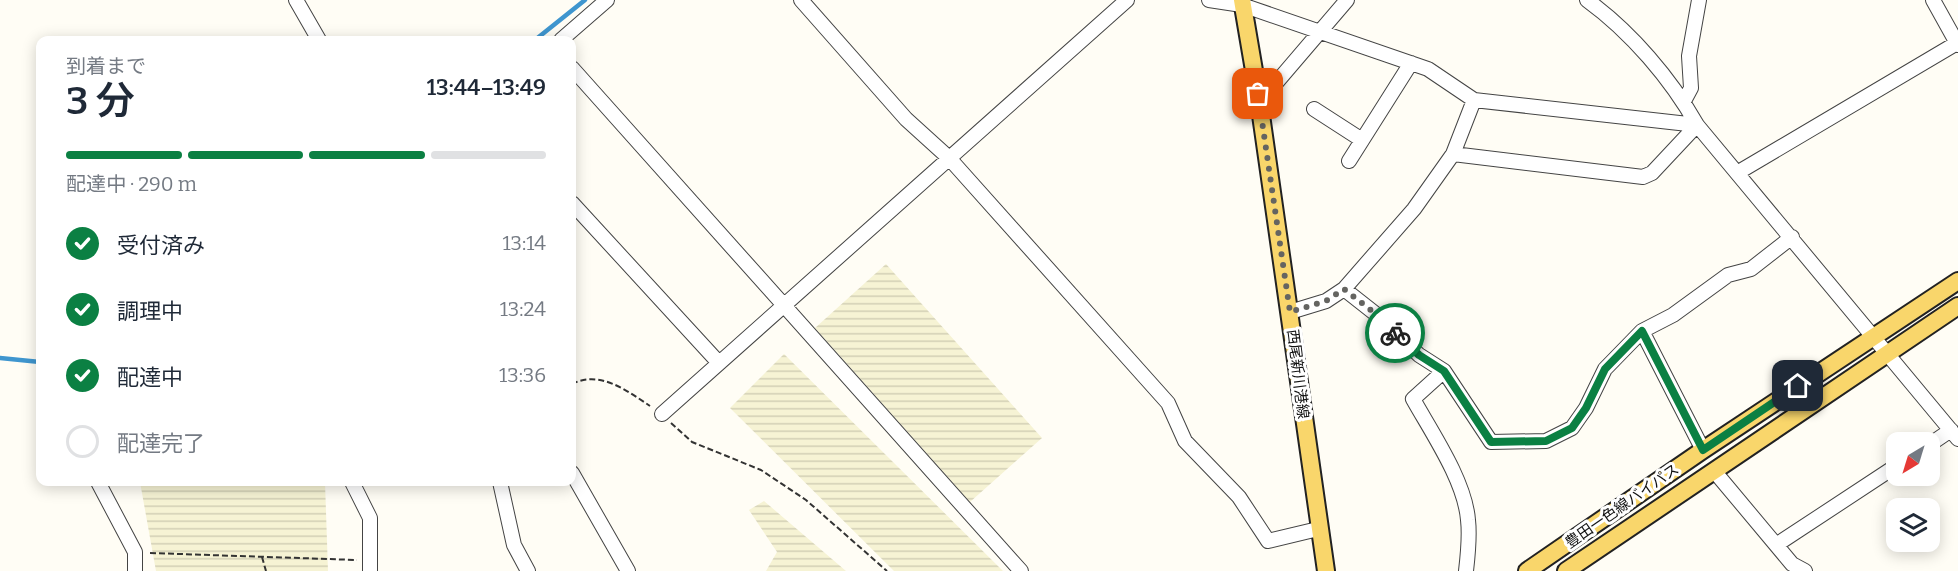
<!DOCTYPE html>
<html lang="ja">
<head>
<meta charset="utf-8">
<style>
  body { margin:0; font-family:Bitter,"Noto Sans JP",serif; background:#f2f2f3; color:#1f2937; height:100vh; display:flex; flex-direction:column; font-size:22px; white-space:nowrap }
  * { box-sizing:border-box; margin:0 }
  p { font-size:20px; color:#747a83 }
  .icon { flex:none; width:33px; height:33px; fill:none; stroke:currentColor; stroke-width:2; stroke-linecap:round; stroke-linejoin:round }
  .map { position:relative; flex:1; overflow:hidden }
  .panel { position:absolute; left:36px; top:36px; width:540px; height:450px; display:flex; flex-direction:column; background:#fff; border-radius:12px; box-shadow:0 3px 15px #0003 }
  .panel>* { flex:none }
  .needle { width:39px; rotate:218deg }
  .tools { position:absolute; left:1886px; top:432px; display:grid; gap:12px }
  .tools a { display:grid; place-items:center; width:54px; height:54px; border-radius:12px; background:#fff; box-shadow:0 3px 15px #0003; font-size:30px }
  .pin { position:absolute; display:grid; place-items:center; width:51px; height:51px; color:#fff; margin:-26px; border-radius:12px; box-shadow:0 3px 9px #0006 }
  .courier { position:absolute; display:grid; place-items:center; width:60px; height:60px; margin:-30px; border:4px solid #0b8043; border-radius:50%; background:#fff; color:#222; box-shadow:0 2px 8px #0007 }
  .summary em { font-style:normal; font-weight:600 }
  .summary div { display:flex; flex-direction:column-reverse }
  .summary { display:flex; align-items:center; justify-content:space-between; height:102px; padding:0 30px }
  h1 { font-size:39px; font-weight:600; line-height:45px }
  .bar { display:grid; grid-template-columns:repeat(4,1fr); gap:9px 6px; align-content:center; height:72px; padding:0 30px }
  .bar i { height:8px; border-radius:4px; background:#e0e1e3 }
  .bar .selected { background:#0b8043 }
  .bar p { grid-column:span 4 }
  ol { padding:0 30px; list-style:none }
  li { display:flex; align-items:center; gap:18px; height:66px }
  li p { margin-inline-start:auto }
  li .icon { padding:6px; border-radius:50%; background:#0b8043; color:#fff; stroke-width:4 }
  li:last-child { color:#747a83 }
  li i { width:33px; height:33px; border:3px solid #e0e1e3; border-radius:50% }
  .map>svg:first-child { display:block }
  .farmland { fill:url(#farmland-rules) }
  .lines { fill:none; stroke-linecap:round; stroke-linejoin:round }
  .stream { stroke:#3f96cf; stroke-width:4.5 }
  .minor-casing { stroke:#444; stroke-width:16 }
  .major-casing { stroke:#222; stroke-width:20 }
  .path { stroke:#333; stroke-width:2; stroke-dasharray:6 3; stroke-linecap:butt }
  .minor { stroke:#fff; stroke-width:14 }
  .major { stroke:#f9d66b; stroke-width:16 }
  .done { stroke:#646461; stroke-width:6; stroke-dasharray:0 10.8 }
  .route { stroke:#0b8043; stroke-width:8 }
  .labels { text-anchor:middle; dominant-baseline:central; stroke-width:6; stroke-linejoin:round; paint-order:stroke }
  .street-label { font-size:15px; fill:#111; stroke:#fff }
</style>
</head>
<body>
<div class="map">
<svg width="1958" height="571" viewBox="0 0 1958 571">
  <defs>
    <pattern id="farmland-rules" width="6" height="5" patternUnits="userSpaceOnUse" patternTransform="scale(1.5)"><rect width="6" height="5" fill="#f6f3d4"/><path d="M0 2.5h6" fill="none" stroke="#d2cfb5"/></pattern>
  </defs>
  <rect width="100%" height="100%" fill="#fffdf5"/>
  <path class="farmland" d="M886 264 1042 438 970 502 815 328Z
    M784 354 1003 571H894L730 408Z
    M140 482H325L328 571H156Z
    M764 501 846 571H766L777 552 749 510Z"/>
  <g class="lines">
    <path class="stream" d="M535 40 585 0
      M0 358 40 362"/>
    <defs>
      <path id="minor" d="M296 0 319 40
        M801 0 906 119 949 158 1168 403 1185 441 1239 497 1268 541 1318 529
        M1209 0 1242 5 1428 69 1474 100 1697 125
        M1587 0C1631 32 1671 79 1697 125L1958 439
        M1933 0 1958 45
        M561 40 607 0
        M572 68 1021 571
        M1258 94 1270 90 1347 0
        M1684 101 1691 88 1689 56 1699 0
        M1314 109 1362 140
        M1453 154 1643 177 1652 173 1697 125
        M1349 161 1411 63
        M1737 173 1957 43
        M572 203 719 363
        M1344 289 1377 315 1419 355 1444 371 1491 442 1546 441 1572 428 1586 408 1605 369 1642 331 1673 315 1728 275 1751 269 1792 237
        M1290 312 1326 301 1344 289 1414 209 1453 154 1474 100
        M1642 331 1703 450
        M1444 371 1413 399C1432 433 1465 481 1468 520 1470 537 1468 554 1466 571
        M662 414 1127 0
        M1929 445 1951 430
        M1715 472 1792 564 1805 571
        M572 473 628 571
        M98 482 135 552V571
        M352 482 370 518V571
        M500 482 514 545 528 571
        M1776 545 1896 466"/>
      <path id="major" d="M1242 0 1258 94 1326 571
        M1527 571 1703 450 1958 281
        M1566 571 1958 306"/>
    </defs>
    <use href="#minor" class="minor-casing"/>
    <use href="#major" class="major-casing"/>
    <path class="path" d="M572 384C600 370 626 390 650 406
      M671 423 692 442 761 470 806 500 887 571
      M150 553 357 560
      M262 557 266 571"/>
    <use href="#minor" class="minor"/>
    <use href="#major" class="major"/>
  </g>
  <g class="lines">
    <path class="done" d="M1258 94 1290 312 1326 301 1344 289 1377 315 1395 333"/>
    <path class="route" d="M1395 333 1419 355 1444 371 1491 442 1546 441 1572 428 1586 408 1605 369 1642 331 1703 450 1798 386"/>
  </g>
  <g class="labels">
    <g class="street-label">
      <text transform="translate(1298 374) rotate(83)">西尾新川港線</text>
      <text transform="translate(1622 506) rotate(-35)">豊田一色線バイパス</text>
    </g>
  </g>
</svg>
<div class="tools">
<a><svg class="needle" viewBox="-14 -14 28 28"><path d="M0-13l5 13h-10z" fill="#e53935"/><path d="M0 13l5-13h-10z" fill="#747a83"/></svg></a>
<a><svg class="icon" aria-label="layers" viewBox="0 0 24 24"><path d="M12 4l9 5-9 5-9-5zM3 14l9 5 9-5"/></svg></a>
</div>
<div class="pin" style="left:1258px;top:94px;background:#ea580c"><svg class="icon" aria-label="bag" viewBox="0 0 24 24"><path d="M5 8h14l-1 12H6zM9 8a3 3 0 0 1 6 0"/></svg></div>
<div class="pin" style="left:1798px;top:386px;background:#1f2937"><svg class="icon" aria-label="home" viewBox="0 0 24 24"><path d="M3 11l9-7 9 7M6 9v11h12V9"/></svg></div>
<div class="courier" style="left:1395px;top:333px"><svg class="icon" aria-label="bike" viewBox="0 0 24 24"><circle cx="6" cy="16" r="4"/><circle cx="18" cy="16" r="4"/><path d="M6 16l4-8h5l3 8M10 8l3 8H6M13 5h3"/></svg></div>
<section class="panel">
<div class="summary"><div><h1>3 分</h1><p>到着まで</p></div><em>13:44–13:49</em></div>
<div class="bar"><i class="selected"></i><i class="selected"></i><i class="selected"></i><i></i><p>配達中 · 290 m</p></div>
<ol>
<li><svg class="icon" aria-label="check" viewBox="0 0 24 24"><path d="M5 12l5 5 9-10"/></svg>受付済み<p>13:14</p></li>
<li><svg class="icon" aria-label="check" viewBox="0 0 24 24"><path d="M5 12l5 5 9-10"/></svg>調理中<p>13:24</p></li>
<li><svg class="icon" aria-label="check" viewBox="0 0 24 24"><path d="M5 12l5 5 9-10"/></svg>配達中<p>13:36</p></li>
<li><i></i>配達完了</li>
</ol>
</section>
</div>
</body>
</html>
